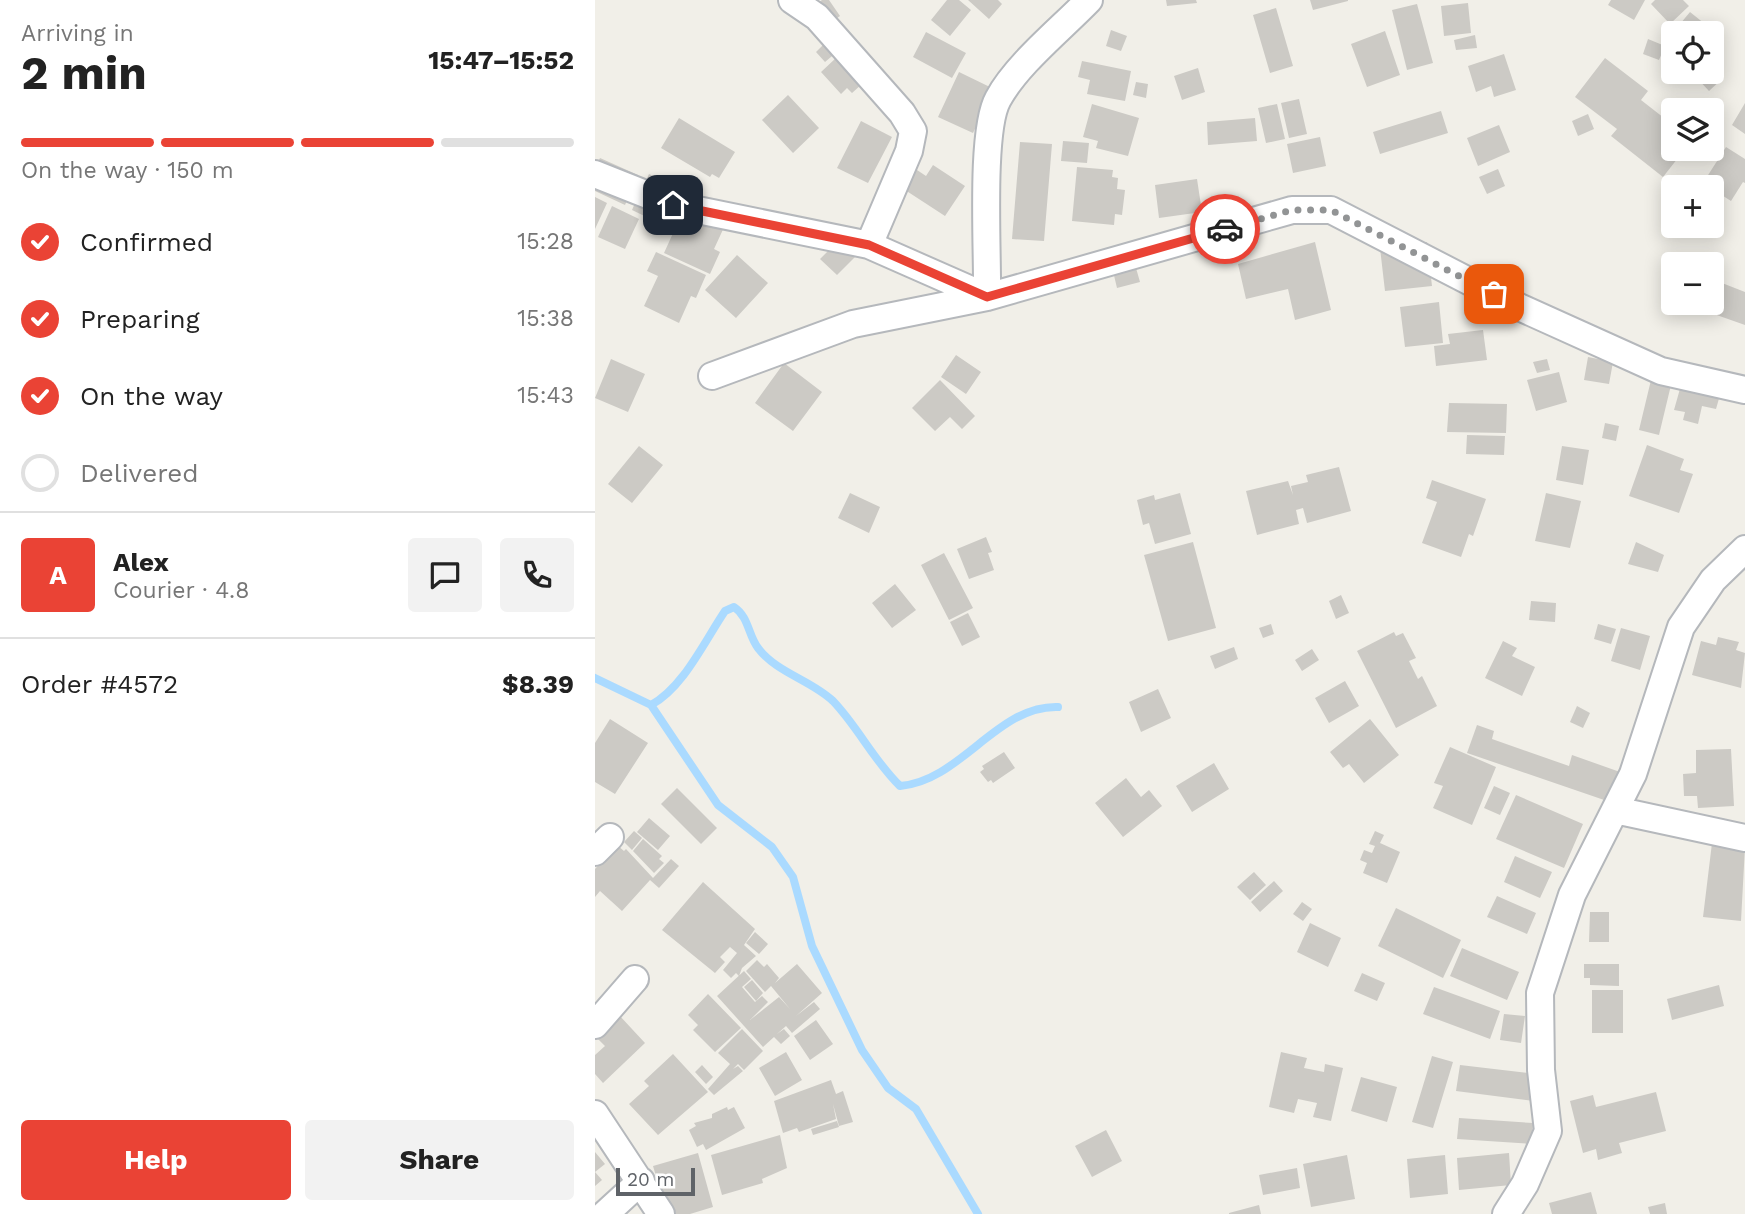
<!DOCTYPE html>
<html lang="en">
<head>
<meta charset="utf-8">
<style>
  body { margin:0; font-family:"Work Sans",sans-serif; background:#f2f2f2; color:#222; height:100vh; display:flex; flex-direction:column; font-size:26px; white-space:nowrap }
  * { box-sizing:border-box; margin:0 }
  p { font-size:23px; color:#767676 }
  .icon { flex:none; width:38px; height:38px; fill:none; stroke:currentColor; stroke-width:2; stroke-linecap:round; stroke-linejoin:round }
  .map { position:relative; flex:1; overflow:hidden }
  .drawer { display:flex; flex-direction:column; background:#fff; width:595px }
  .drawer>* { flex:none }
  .tools { position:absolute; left:1066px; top:21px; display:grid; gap:14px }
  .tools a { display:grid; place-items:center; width:63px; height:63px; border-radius:7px; background:#fff; box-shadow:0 4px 18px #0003; font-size:35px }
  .scale { position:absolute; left:21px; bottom:18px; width:79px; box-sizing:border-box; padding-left:7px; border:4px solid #5f6368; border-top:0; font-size:19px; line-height:24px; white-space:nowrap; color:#5f6368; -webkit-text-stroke:5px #fff; paint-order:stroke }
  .pin { position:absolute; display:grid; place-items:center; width:60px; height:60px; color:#fff; margin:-30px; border-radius:14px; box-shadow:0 4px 10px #0006 }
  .courier { position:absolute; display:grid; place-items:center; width:70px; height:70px; margin:-35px; border:5px solid #ea4335; border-radius:50%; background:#fff; color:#222; box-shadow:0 2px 9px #0007 }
  .headline em { font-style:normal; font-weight:700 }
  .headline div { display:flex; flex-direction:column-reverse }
  .headline { display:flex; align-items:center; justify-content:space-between; height:119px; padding:0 21px }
  h1 { font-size:46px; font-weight:700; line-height:52px }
  .bar { display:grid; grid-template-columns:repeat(4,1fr); gap:10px 7px; align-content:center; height:84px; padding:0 21px }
  .bar i { height:9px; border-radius:5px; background:#e0e0e0 }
  .bar .current { background:#ea4335 }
  .bar p { grid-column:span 4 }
  .line { display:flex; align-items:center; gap:18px; padding:0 21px; border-top:2px solid #e0e0e0 }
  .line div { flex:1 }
  .round { display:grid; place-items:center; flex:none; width:74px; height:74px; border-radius:7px; background:#f2f2f2 }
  ol { padding:0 21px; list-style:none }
  li { display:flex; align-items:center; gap:21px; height:77px }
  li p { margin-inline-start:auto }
  li .icon { padding:7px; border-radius:50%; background:#ea4335; color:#fff; stroke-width:4 }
  li:last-child { color:#767676 }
  li i { width:38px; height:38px; border:4px solid #e0e0e0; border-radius:50% }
  .action { display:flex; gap:14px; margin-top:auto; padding:14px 21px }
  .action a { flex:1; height:80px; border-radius:7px; background:#ea4335; color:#fff; font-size:28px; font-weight:700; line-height:80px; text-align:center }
  .action a+a { background:#f2f2f2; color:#222 }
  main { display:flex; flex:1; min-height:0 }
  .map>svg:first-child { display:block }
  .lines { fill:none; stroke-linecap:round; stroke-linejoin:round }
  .stream { stroke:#aadaff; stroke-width:8 }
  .building { fill:#cccac5 }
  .minor-casing { stroke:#b5b8bc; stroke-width:30 }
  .minor { stroke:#fff; stroke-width:26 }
  .done { stroke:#929495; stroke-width:7; stroke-dasharray:0 12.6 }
  .route { stroke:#ea4335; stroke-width:9 }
</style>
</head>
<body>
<main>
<section class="drawer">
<div class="headline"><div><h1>2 min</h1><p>Arriving in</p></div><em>15:47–15:52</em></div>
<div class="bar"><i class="current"></i><i class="current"></i><i class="current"></i><i></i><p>On the way · 150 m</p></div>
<ol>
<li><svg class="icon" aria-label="check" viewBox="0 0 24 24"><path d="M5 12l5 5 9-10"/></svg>Confirmed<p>15:28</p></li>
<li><svg class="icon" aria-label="check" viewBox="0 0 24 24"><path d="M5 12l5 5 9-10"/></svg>Preparing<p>15:38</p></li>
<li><svg class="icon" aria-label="check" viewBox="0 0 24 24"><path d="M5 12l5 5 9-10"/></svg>On the way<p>15:43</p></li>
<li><i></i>Delivered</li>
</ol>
<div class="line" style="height:126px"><b class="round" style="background:#ea4335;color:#fff">A</b><div><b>Alex</b><p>Courier · 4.8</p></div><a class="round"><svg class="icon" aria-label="chat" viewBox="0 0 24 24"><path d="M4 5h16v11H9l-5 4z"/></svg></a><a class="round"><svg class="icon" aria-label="phone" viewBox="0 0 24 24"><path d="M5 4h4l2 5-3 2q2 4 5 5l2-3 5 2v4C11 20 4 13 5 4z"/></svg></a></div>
<div class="line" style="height:91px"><div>Order #4572</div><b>$8.39</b></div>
<div class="action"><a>Help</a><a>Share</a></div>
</section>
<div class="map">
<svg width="1150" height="1214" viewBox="0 0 1150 1214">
  <rect width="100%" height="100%" fill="#f1efe8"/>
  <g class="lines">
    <path class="stream" d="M0 678 56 705 123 805 177 847 198 877 217 946 267 1050 293 1088 321 1109 383 1214
      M56 705C88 688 109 642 130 611L139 607C154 617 153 635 163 648 182 673 216 680 238 701 263 727 279 761 305 786 366 781 402 705 463 707"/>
  </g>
  <path class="building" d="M227 0H234L245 16 219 34 206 15Z
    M352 0H364L376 10 355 36 336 20Z
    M373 0H403L407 4 394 19Z
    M571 0H601L602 3 572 6Z
    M715 0H753V1L718 10Z
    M1016 0H1050L1039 20 1013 5Z
    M1060 0H1088L1094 6 1075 24 1056 4Z
    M873 3 876 33 849 36 846 6Z
    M822 4 838 63 812 70 797 10Z
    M681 8 698 66 675 73 658 15Z
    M1095 12 1110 24 1103 33H1084L1080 30Z
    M516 30 532 36 526 51 511 46Z
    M790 31 805 75 772 87 756 44Z
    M331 32 371 53 357 78 318 57Z
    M880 35 882 48 861 50 859 40Z
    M1053 39 1070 46 1064 60 1048 54Z
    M233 40 243 51 230 62 221 52Z
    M257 43 276 76 257 93 252 88 246 94 226 72Z
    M909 54 921 90 899 97 896 86 881 92 873 66Z
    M1010 58 1053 91 1046 100 1078 125V149H1090L1068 177 1016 136 1022 129 980 97Z
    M487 61 536 71 530 101 492 94 495 80 483 77Z
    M1116 64 1129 77 1114 91 1100 76 1105 72H1116Z
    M603 68 610 92 587 100 579 76Z
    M364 72 399 89 378 133 343 117Z
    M541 82 553 84 551 98 538 95Z
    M193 95 224 128 198 153 167 120Z
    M704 99 712 134 694 138 686 103Z
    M1150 103V134L1137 125Z
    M497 104 544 118 533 156 501 148 503 141 488 137Z
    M682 104 690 139 671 143 663 108Z
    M846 111 853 133 785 154 778 132Z
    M993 114 999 129 983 136 977 121Z
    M84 118 140 152 124 178 117 174 115 177 66 148Z
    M660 118 662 141 613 145 612 122Z
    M266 121 297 137 273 183 242 168Z
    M904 125 915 152 883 166 872 138Z
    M725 137 731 166 698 173 692 144Z
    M468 141 494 143 492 163 466 161Z
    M425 142 457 144 449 241 417 239Z
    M1131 147 1150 159V183L1148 182 1136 201 1108 183Z
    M5 158 43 175 30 205 0 191V168Z
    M338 165 370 186 350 216 307 188 319 168 331 176Z
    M482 167 518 170 517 177 523 178 522 189 530 190 527 215 520 214 519 225 477 221Z
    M903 169 910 186 892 194 884 177Z
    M54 174 89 190 83 203 48 187Z
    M602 179 607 212 564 218 560 185Z
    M46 189 76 203 66 224 37 210Z
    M0 197 12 203 0 229Z
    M17 206 44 219 30 249 3 237Z
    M98 208 131 223 119 249 125 252 115 274 69 253 79 231 86 234Z
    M243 241 260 257 242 275 225 259Z
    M720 242 736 310 700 320 693 289 651 299 643 264Z
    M832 242 837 286 790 291 785 248Z
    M61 252 111 275 101 298 96 296 84 323 49 306 63 276 52 271Z
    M142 255 173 283 141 318 110 290Z
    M539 261 545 282 522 288 517 267Z
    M1127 283 1150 292V325L1116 313Z
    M844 302 848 343 810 347 805 307Z
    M888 330 892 360 841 366 839 346 855 344 853 334Z
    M361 355 386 372 371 394 346 377Z
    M993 357 1018 362 1014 384 989 380Z
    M16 359 50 374 33 412 0 398Z
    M952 359 955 370 942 373 938 362Z
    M189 363 227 392 198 431 160 403Z
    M1090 371 1129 381 1121 409 1107 406 1103 424 1088 420 1090 412 1079 410Z
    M964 372 972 402 941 411 932 380Z
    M345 380 380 416 367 429 355 417 340 431 317 408Z
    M1056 380 1076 385 1064 435 1044 430Z
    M854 403 912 404 911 433 852 432Z
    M1010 423 1024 426 1021 441 1007 438Z
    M872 435 910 436 909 455 871 454Z
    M1052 445 1089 459 1085 470 1098 474 1084 513 1034 496Z
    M44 446 68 465 37 503 13 484Z
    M967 446 994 450 988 485 961 480Z
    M744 467 756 511 712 523 708 508 701 510 704 524 662 535 651 491 693 481 698 495 696 486 713 482 711 475Z
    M837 480 891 499 878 536 874 534 866 557 827 543 842 502 831 498Z
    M255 493 285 507 274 533 243 518Z
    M585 493 596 534 560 544 554 523 548 525 542 500 559 495 560 500Z
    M951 493 986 501 975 548 940 541Z
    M391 537 397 552 393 553 399 570 374 579 362 549Z
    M598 542 621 628 573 641 549 555Z
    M1041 542 1069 555 1063 572 1033 564Z
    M349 553 378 608 354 620 326 565Z
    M300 584 321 610 297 628 277 603Z
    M746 595 754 613 741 619 734 601Z
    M936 601 961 603 960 622 934 620Z
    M373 613 385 637 367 646 355 622Z
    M676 624 679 634 668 638 664 628Z
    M1003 624 1021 629 1016 644 999 639Z
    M1026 628 1055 636 1045 670 1016 661Z
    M799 632 801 636 808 633 821 658 814 661 823 679 827 676 842 706 801 728 762 651Z
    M1123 637 1144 642 1141 650 1150 653 1146 688 1097 675 1106 641 1121 645Z
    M908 641 922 648 917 656 940 667 927 696 890 678Z
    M639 647 643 659 620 669 615 656Z
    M717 649 724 660 707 671 700 660Z
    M750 681 764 706 734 723 720 698Z
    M563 689 576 718 546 732 534 702Z
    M982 706 995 713 988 728 975 722Z
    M15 719 53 743 20 794 0 782V743Z
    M775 719 804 755 769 783 754 764 748 768 735 752Z
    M882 725 899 731 897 739 974 766 977 755 1025 772 1015 802 872 753Z
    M855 747 901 767 877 825 838 808 848 786 839 783Z
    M1136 749 1139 806 1103 808 1102 796H1089L1088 774 1101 773V750Z
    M409 752 420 768 398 783 396 780 393 782 385 772 389 769 387 766Z
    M619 763 634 789 597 812 581 786Z
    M531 778 546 797 554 790 567 806 528 837 500 803Z
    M899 786 915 793 905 815 889 808Z
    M82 788 122 828 106 844 66 804Z
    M921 795 988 824 969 868 901 839Z
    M54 818 75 836 63 850 42 832Z
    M39 831 47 838 37 850 29 842Z
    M780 831 789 835 785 843 805 852 792 883 768 873 772 863 765 860 769 850 777 853 780 846 774 844Z
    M48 839 67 856 64 859 69 863 59 873 38 851Z
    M1117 843 1150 847 1146 921 1108 917Z
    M22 845 29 851 31 849 58 878 76 859 84 866 64 888 55 880 27 911 5 891 0 897V869Z
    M920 856 957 872 945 898 909 882Z
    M659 872 671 885 655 900 642 887Z
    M679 881 688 891 665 912 656 902Z
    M108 882 160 929 149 945 161 956 147 968 144 976 141 973 136 978 128 970 142 953 135 947 125 957 130 962 120 973 67 930Z
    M902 896 941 913 932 934 892 917Z
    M707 902 717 909 708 921 698 914Z
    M801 908 866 940 848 978 783 946Z
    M995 912H1014V942H994Z
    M715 923 746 938 733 967 702 952Z
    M160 932 173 944 164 954 151 943Z
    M867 948 924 972 912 1000 855 976Z
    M162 960 169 967 172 964 184 978 180 983 202 964 227 993 201 1016 219 1002 225 1009 197 1033 191 1026 182 1034 189 1029 195 1036 186 1044 179 1037 168 1047 122 996 149 971 156 979 147 987 160 1002 167 996 173 1002 155 1020 184 997 195 1009 176 986 170 992 151 971Z
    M989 964H1024V986L995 985V978H989Z
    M767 973 790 983 782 1001 759 991Z
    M157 980 168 993 161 1001 149 987Z
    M1124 985 1129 1006 1077 1020 1072 999Z
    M839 987 905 1011 895 1039 828 1014Z
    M997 990H1028V1033H997Z
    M113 994 146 1028 120 1052 98 1030 103 1025 93 1015Z
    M909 1014 930 1016 926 1043 905 1040Z
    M24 1015 50 1043 8 1083 0 1074V1055L10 1046 1 1037Z
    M221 1020 238 1044 215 1060 199 1036Z
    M147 1029 168 1051 149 1070 143 1064 138 1069 143 1066 148 1071 119 1095 113 1089 135 1064 123 1053Z
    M191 1052 207 1080 180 1096 164 1068Z
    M686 1052 712 1058 709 1068 729 1072 730 1064 748 1068 736 1121 718 1117 722 1103 703 1099 699 1113 674 1107Z
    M78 1054 113 1092 63 1135 34 1104 54 1086 49 1081Z
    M837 1056 858 1062 838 1128 817 1122Z
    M107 1065 118 1077 111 1084 100 1072Z
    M865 1065 942 1074 939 1101 861 1091Z
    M766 1077 802 1087 792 1122 756 1111Z
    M236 1080 241 1094 248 1091 258 1122 244 1126 238 1104 241 1119 204 1132 202 1128 188 1133 179 1101Z
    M1061 1092 1071 1131 1024 1143 1027 1153 1003 1160 1001 1149 988 1153 975 1101 998 1095 1001 1107Z
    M132 1107 133 1110 139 1107 150 1128 111 1150 108 1144 102 1147 94 1130 101 1126 99 1123 117 1118V1114Z
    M864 1118 938 1123 937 1144 862 1139Z
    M242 1121 244 1127 218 1135 216 1129Z
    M511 1130 527 1161 497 1177 480 1146Z
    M185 1135 192 1168 167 1179 168 1183 127 1195 116 1155Z
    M0 1152 10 1164 0 1172 7 1180 0 1186Z
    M103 1153 118 1207 95 1214H81L79 1208 71 1210 58 1166Z
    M914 1153 916 1185 864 1190 862 1158Z
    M752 1155 760 1199 716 1207 708 1164Z
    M850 1155 853 1194 815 1198 812 1159Z
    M702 1168 705 1188 668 1195 664 1175Z
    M996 1192 1002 1214H957L954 1203Z
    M1070 1203 1072 1214H1055L1053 1207Z
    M664 1205 666 1214H634V1213Z"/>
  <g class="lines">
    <defs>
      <path id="minor" d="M197 0 222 17 307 113 318 131 314 151 274 245
        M0 174 78 205 274 245 392 297C393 254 385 131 403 99 422 64 466 29 494 0
        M117 376 258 324 392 297 697 210H736L922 306 1066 371 1150 390
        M1020 810 1150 838
        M0 852 15 837
        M0 1025 40 979
        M0 1114 66 1214
        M10 1214 46 1181
        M911 1214 930 1184 953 1131 946 1070 945 993 977 895 1038 774 1086 627 1118 580 1150 549"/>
    </defs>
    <use href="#minor" class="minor-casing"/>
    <use href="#minor" class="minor"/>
  </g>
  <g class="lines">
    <path class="done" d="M630 229 697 210H736L899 294"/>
    <path class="route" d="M78 205 274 245 392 297 630 229"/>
  </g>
</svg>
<div class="tools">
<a><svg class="icon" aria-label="locate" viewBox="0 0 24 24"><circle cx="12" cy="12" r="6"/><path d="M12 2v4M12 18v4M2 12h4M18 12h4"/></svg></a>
<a><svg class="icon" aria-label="layers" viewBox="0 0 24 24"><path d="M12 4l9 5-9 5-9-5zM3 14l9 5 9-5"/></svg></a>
<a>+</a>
<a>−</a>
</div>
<div class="scale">20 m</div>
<div class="pin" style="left:899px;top:294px;background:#ea580c"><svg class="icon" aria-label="bag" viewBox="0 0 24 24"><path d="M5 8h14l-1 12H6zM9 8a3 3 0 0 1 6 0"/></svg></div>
<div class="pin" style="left:78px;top:205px;background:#1f2937"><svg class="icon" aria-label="home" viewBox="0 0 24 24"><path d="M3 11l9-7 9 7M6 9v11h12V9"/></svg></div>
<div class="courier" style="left:630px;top:229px"><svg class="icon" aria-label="car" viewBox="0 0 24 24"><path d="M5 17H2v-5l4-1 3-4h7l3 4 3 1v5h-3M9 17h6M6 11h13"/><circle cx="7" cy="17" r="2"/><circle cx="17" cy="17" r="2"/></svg></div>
</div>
</main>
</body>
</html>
